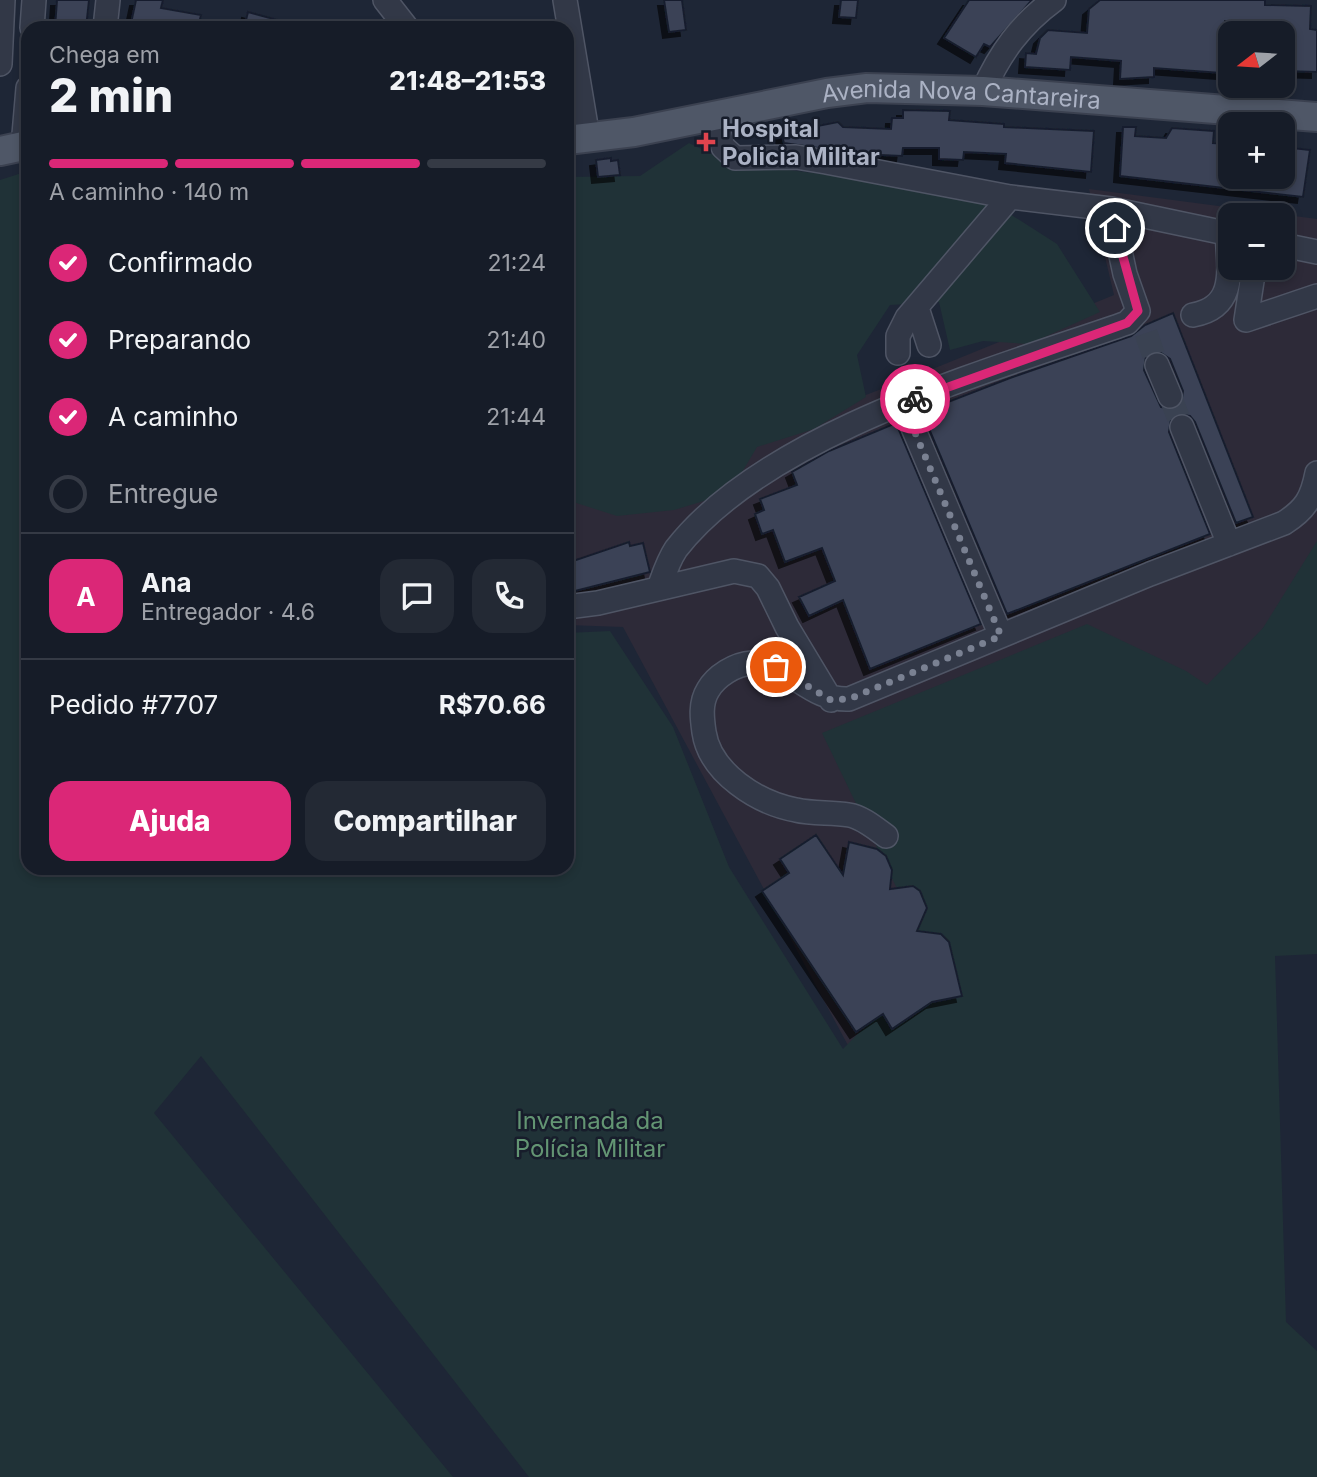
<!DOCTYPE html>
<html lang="pt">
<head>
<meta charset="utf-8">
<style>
  body { margin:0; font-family:Inter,sans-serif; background:#232934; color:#f1f3f6; height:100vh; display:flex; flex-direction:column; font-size:26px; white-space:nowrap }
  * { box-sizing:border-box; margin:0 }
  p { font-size:23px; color:#9ea1a8 }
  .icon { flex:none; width:38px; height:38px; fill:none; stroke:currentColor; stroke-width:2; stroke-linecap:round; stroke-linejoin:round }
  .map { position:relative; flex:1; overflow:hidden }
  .side { position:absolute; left:21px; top:21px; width:553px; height:854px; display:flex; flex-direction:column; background:#161c28; border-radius:21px; box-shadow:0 4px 10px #0003,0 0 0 2px #353a45 }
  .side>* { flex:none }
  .needle { width:46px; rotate:253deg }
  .tools { position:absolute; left:1218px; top:21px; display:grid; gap:14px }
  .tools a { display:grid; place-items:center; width:77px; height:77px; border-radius:14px; background:#161c28; box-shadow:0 4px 10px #0003,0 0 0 2px #353a45; font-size:35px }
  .pin { position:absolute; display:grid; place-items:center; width:60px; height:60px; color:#fff; margin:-30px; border:4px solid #fff; border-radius:50%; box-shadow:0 2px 7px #0007 }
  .courier { position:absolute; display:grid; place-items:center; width:70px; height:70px; margin:-35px; border:5px solid #db2777; border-radius:50%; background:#fff; color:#222; box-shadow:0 2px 9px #0007 }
  .headline em { font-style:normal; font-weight:800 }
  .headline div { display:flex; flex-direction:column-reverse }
  .headline { display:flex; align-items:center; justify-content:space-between; height:119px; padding:0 28px }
  h1 { font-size:46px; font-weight:800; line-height:52px }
  .bar { display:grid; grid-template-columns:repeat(4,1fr); gap:10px 7px; align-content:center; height:84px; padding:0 28px }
  .bar i { height:9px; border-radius:5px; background:#353a45 }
  .bar .selected { background:#db2777 }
  .bar p { grid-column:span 4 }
  .line { display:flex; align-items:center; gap:18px; padding:0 28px; border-top:2px solid #353a45 }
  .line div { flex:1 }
  .round { display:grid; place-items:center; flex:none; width:74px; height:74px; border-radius:21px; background:#232934 }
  ol { padding:0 28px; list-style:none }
  li { display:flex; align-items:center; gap:21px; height:77px }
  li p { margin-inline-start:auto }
  li .icon { padding:7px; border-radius:50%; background:#db2777; color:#fff; stroke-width:4 }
  li:last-child { color:#9ea1a8 }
  li i { width:38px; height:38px; border:4px solid #353a45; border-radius:50% }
  .primary-button { display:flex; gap:14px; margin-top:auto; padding:14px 28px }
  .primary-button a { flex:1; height:80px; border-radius:21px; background:#db2777; color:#fff; font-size:28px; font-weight:800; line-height:80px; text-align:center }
  .primary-button a+a { background:#232934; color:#f1f3f6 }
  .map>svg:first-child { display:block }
  .medical { fill:#2d2a38; fill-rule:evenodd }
  .green { fill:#203237 }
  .building { fill:#3a4357; stroke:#191f2d; stroke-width:2; fill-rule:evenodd; filter:url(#shadow) }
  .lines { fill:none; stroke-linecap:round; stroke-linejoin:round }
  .minor-tunnel { stroke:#3a4252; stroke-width:23; stroke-dasharray:23 11; stroke-linecap:butt }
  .minor-casing { stroke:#4f5565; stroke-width:26 }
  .major-casing { stroke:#3b4150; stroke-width:32 }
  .minor { stroke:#323847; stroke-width:23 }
  .major { stroke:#4f5767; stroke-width:28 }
  .done { stroke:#7a8192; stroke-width:7; stroke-dasharray:0 12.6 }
  .route { stroke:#db2777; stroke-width:9 }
  .health-dot { fill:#e0444e; stroke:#171d2b; stroke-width:2.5 }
  .labels { text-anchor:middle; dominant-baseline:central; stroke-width:5; stroke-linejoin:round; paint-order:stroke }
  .street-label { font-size:24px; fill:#abb2c4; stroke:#171d2b }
  .poi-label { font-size:24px; font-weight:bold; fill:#abb2c4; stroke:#171d2b; text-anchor:start }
  .park-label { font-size:24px; fill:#639573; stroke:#171d2b }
</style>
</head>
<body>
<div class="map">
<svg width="1317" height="1477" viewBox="0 0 1317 1477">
  <defs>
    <filter id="shadow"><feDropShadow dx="-6" dy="6" stdDeviation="0" flood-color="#0009"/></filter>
  </defs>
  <rect width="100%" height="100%" fill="#1e2636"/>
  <path class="medical" d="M1089 189 1317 219V561L1179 733 998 980 872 1090 623 627 567 625V459L708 455 913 377 1114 295ZM1230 215H1283V268H1230Z"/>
  <path class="green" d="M689 143 730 163 912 185 988 200 1057 244 1100 312 1029 344 983 341 950 350 939 302 890 305 857 355 866 397 814 429 757 447 741 474 717 497 674 510 617 516 567 500V177L640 176Z
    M28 171V868H567V633L610 631 673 727 729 867 843 1049 931 959 822 733 1087 624 1186 671 1207 685 1263 628 1317 541V954L1275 956 1286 1322 1317 1351V1477H529L201 1056 154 1113 453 1477H0V180Z"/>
  <path class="building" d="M57 0H89L86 28H55Z
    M136 0H163L161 8 201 15 198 28H130Z
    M664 0H682L686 30 669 32Z
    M841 0H858L856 18 839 17Z
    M969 0H1032L990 47 984 44 976 57 944 38Z
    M1100 0H1265V5L1311 6 1310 29 1317 30V72L1283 71V33H1276L1277 25 1225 21 1222 73 1154 68V77L1120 79 1121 61 1071 57 1070 70 1025 67 1026 53 1036 54 1040 38 1048 30 1087 33 1089 9Z
    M248 12 292 24V28H244Z
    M903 110 950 111 949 120 1004 124V127L1094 131 1091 172 1005 163 1006 154 964 152 963 160 939 159V148H903L902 156 859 154 784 143 781 133 838 122 843 127 891 129 892 118H903Z
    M1123 127H1136L1135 136 1166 138 1172 128 1214 131 1213 143 1230 144V177H1283V147L1310 150 1303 197 1120 176Z
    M611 158V161L618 160 620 175 598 177 596 160Z
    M1173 313 1253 517 1236 523 1195 422 1190 416 1177 414 1171 419 1169 432 1210 534 1007 614 922 412 1010 378 1131 336 1145 325ZM1158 351 1170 359 1183 391 1181 404 1175 409 1161 407 1144 370 1146 356Z
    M896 423 981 624 870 669 843 600 809 616 799 597 835 581 822 548 785 562 773 530 762 534 755 514 764 510 760 499 797 485 792 472 829 451Z
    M629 542 630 546 643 543 650 572 567 593V563Z
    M816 835 843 875 849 842 877 849 886 856 892 870 890 889 913 886 920 891 927 908 917 931 941 934 949 942 962 996 932 1002 892 1029 883 1014 856 1032 762 891 789 873 780 859Z"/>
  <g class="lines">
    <path class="minor-tunnel" d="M1146 333 1157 365
      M1170 396 1182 427"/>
    <defs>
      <path id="minor" d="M385 0 407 28
        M565 0 588 138
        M32 28 34 0
        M105 28 108 0
        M0 64 3 0
        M983 91C1000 53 1020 25 1054 0
        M715 117 723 147 735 158 796 157 826 162 1010 197 1111 209 1230 234
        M23 146 28 88
        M1283 245 1317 252
        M1254 268 1246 320 1317 296
        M917 308 929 345
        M1193 315C1237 307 1229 270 1227 233
        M898 353V336L907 318 1010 197
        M1157 365 1170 396
        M903 404 1001 636
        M1182 427 1229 544
        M659 588C664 574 668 561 676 549 766 433 992 370 1127 323L1138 311 1125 274 1111 209
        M567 607 598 603 734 571 758 576 768 588 787 627 831 700
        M886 836C875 828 862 817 849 815 831 812 813 814 796 810 758 803 710 773 704 732 702 718 700 703 708 690 716 676 735 664 752 663 789 661 809 701 849 699L1150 574 1284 523C1306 509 1312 498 1317 473"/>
      <g id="major">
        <path id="s1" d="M567 140 634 132 827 93 867 88 983 91 1317 117"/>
        <path d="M0 151 28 145"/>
      </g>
    </defs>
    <use href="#minor" class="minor-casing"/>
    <use href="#major" class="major-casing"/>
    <use href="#minor" class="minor"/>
    <use href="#major" class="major"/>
  </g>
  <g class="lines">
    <path class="done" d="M776 667 831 700 849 699 1001 636 903 404 915 399"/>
    <path class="route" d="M915 399 1127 323 1138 311 1115 228"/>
  </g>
  <path class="health-dot" d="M702.5 131.5h7v7h7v7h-7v7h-7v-7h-7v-7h7z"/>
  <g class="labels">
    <g class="street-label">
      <text stroke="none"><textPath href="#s1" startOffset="399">Avenida Nova Cantareira</textPath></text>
    </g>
    <g class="poi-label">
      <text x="722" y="128">Hospital<tspan x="722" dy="28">Policia Militar</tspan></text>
    </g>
    <g class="park-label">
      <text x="590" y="1120">Invernada da<tspan x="590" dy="28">Polícia Militar</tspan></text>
    </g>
  </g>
</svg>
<div class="tools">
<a><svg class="needle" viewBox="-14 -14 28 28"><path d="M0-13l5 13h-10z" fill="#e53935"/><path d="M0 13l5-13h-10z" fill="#9ea1a8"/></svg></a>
<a>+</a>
<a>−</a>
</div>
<div class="pin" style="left:776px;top:667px;background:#ea580c"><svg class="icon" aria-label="bag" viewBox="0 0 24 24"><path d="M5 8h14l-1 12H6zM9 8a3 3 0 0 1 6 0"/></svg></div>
<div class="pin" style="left:1115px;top:228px;background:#1f2937"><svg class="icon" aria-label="home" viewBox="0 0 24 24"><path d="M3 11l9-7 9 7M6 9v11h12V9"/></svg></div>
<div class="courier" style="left:915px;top:399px"><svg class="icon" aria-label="bike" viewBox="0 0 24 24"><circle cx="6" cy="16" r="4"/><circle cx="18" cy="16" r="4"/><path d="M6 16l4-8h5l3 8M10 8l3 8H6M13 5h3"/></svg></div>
<section class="side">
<div class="headline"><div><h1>2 min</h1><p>Chega em</p></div><em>21:48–21:53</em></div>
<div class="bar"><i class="selected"></i><i class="selected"></i><i class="selected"></i><i></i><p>A caminho · 140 m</p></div>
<ol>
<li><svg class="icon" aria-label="check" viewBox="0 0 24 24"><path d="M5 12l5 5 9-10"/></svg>Confirmado<p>21:24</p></li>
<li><svg class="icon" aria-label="check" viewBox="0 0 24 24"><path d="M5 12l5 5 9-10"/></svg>Preparando<p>21:40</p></li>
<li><svg class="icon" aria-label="check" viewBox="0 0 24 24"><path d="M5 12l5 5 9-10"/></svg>A caminho<p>21:44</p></li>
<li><i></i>Entregue</li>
</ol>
<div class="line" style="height:126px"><b class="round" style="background:#db2777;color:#fff">A</b><div><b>Ana</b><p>Entregador · 4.6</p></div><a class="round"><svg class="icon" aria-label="chat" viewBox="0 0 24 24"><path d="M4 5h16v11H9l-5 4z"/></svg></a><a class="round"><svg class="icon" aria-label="phone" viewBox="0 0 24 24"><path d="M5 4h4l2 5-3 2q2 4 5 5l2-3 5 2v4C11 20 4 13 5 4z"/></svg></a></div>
<div class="line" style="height:91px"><div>Pedido #7707</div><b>R$70.66</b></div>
<div class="primary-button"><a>Ajuda</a><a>Compartilhar</a></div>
</section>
</div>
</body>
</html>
